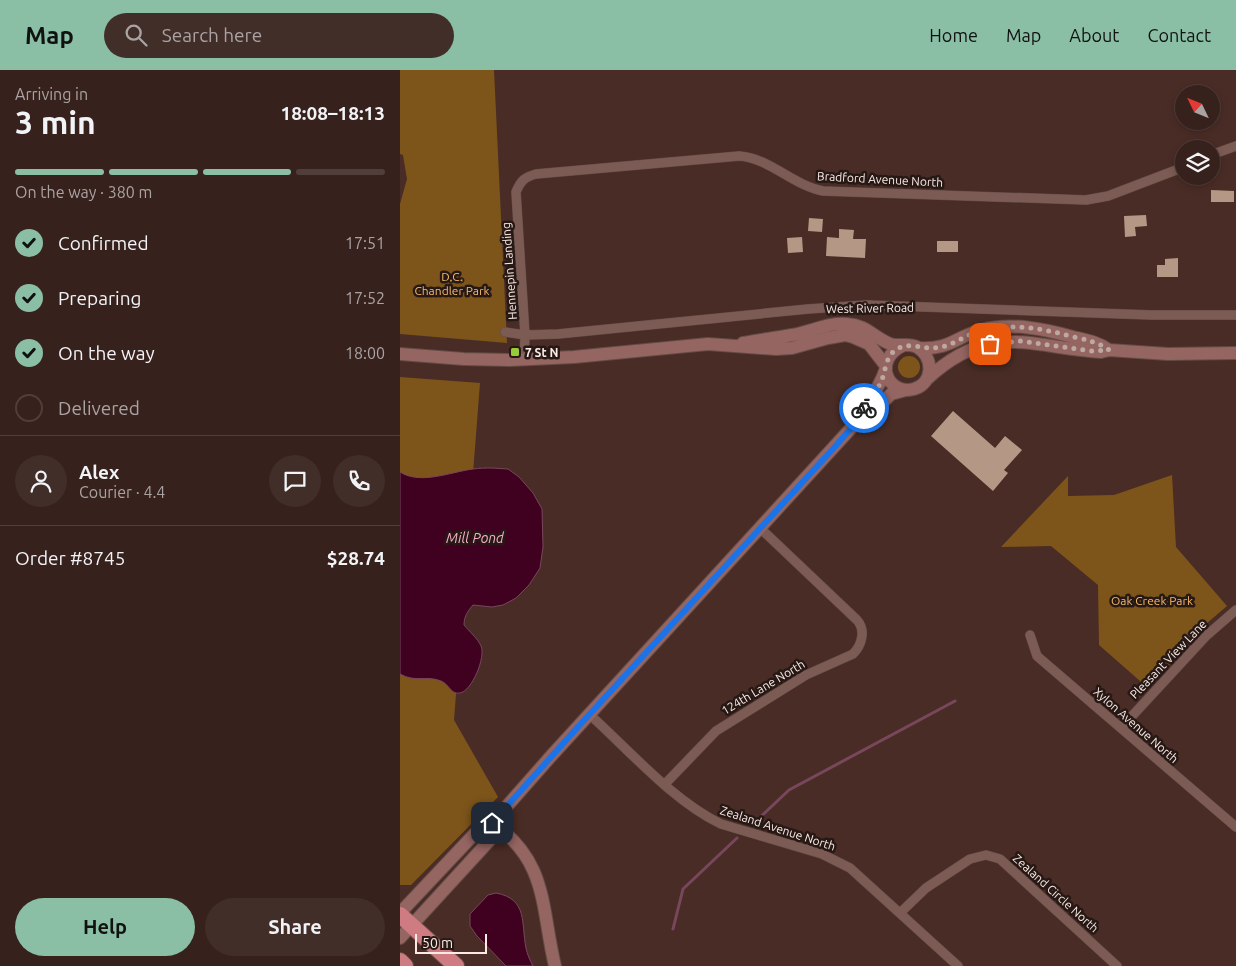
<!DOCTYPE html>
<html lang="en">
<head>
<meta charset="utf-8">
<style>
  body { margin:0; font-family:Ubuntu,sans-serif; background:#422e29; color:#f1f3f6; height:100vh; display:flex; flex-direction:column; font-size:19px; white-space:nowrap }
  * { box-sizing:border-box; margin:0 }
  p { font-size:16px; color:#aaa3a3 }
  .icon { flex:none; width:28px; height:28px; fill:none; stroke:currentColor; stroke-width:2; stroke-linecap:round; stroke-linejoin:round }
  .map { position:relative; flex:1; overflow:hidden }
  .sheet { display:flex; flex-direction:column; background:#37211c; width:400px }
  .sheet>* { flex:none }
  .needle { width:32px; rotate:313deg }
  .buttons { position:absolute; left:775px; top:15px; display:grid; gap:10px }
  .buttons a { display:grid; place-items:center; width:45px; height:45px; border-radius:50%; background:#37211c; box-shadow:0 2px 8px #0003,0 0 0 1px #513e3b; font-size:25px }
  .scale { position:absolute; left:15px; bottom:12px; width:72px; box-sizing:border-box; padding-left:5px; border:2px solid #fdeae5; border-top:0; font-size:14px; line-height:18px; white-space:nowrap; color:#fdeae5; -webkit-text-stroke:4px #261915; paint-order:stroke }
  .pin { position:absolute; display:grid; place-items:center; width:42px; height:42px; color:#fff; margin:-21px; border-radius:10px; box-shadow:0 2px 8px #0006 }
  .courier { position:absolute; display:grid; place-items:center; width:50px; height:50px; margin:-25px; border:4px solid #1a73e8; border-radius:50%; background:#fff; color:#222; box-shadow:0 1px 6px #0007 }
  .overview em { font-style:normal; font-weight:700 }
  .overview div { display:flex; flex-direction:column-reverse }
  .overview { display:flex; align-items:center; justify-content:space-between; height:85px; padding:0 15px }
  h1 { font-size:32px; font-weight:700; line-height:38px }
  .bar { display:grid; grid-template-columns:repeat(4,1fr); gap:8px 5px; align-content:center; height:60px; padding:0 15px }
  .bar i { height:6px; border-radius:4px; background:#513e3b }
  .bar .current { background:#8abfa5 }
  .bar p { grid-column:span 4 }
  .line { display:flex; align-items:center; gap:12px; padding:0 15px; border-top:1px solid #513e3b }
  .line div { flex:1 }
  .round { display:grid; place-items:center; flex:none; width:52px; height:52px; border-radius:26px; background:#422e29 }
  ol { padding:0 15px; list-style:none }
  li { display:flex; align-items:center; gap:15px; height:55px }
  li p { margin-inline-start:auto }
  li .icon { padding:5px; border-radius:50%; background:#8abfa5; color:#111; stroke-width:4 }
  li:last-child { color:#aaa3a3 }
  li i { width:28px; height:28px; border:2px solid #513e3b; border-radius:50% }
  .primary-button { display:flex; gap:10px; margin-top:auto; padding:10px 15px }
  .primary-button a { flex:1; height:58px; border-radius:30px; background:#8abfa5; color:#111; font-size:20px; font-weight:700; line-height:58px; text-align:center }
  .primary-button a+a { background:#422e29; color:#f1f3f6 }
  header { display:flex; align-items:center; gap:30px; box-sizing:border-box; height:70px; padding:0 25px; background:#8abfa5; color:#111 }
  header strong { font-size:24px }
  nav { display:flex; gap:28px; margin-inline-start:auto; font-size:18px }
  .search { width:350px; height:45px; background:#422e29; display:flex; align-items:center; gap:12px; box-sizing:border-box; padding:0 18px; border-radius:28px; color:#aaa3a3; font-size:19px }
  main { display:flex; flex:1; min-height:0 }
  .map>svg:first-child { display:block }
  .green { fill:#7d551b }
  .water { fill:#400121; stroke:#79475c }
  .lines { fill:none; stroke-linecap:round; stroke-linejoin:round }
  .stream { stroke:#79475c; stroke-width:3 }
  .building { fill:#b59785 }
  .street-casing { stroke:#644c46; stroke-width:10 }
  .secondary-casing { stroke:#644c46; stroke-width:14 }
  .highway-casing { stroke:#644c46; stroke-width:18 }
  .street { stroke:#7c5b54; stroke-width:9 }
  .secondary { stroke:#956562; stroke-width:12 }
  .highway { stroke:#ce7b81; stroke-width:16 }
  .done { stroke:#bea8a2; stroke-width:5; stroke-dasharray:0 9 }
  .route { stroke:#1a73e8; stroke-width:6 }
  .poi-dot { fill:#98cb37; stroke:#261915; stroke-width:2 }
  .labels { text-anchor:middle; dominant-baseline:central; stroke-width:5; stroke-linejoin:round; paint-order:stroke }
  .street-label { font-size:12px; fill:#fdeae5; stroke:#261915 }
  .park-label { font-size:12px; fill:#f7b969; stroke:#261915 }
  .poi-label { font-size:12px; font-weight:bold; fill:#fdeae5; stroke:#261915; text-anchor:start }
  .water-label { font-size:14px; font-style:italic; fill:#f7aec7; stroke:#261915 }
</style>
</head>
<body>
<header>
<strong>Map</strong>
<div class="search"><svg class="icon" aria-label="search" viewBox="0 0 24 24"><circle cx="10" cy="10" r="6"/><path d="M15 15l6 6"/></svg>Search here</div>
<nav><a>Home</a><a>Map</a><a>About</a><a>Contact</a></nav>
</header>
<main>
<section class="sheet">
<div class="overview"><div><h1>3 min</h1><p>Arriving in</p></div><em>18:08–18:13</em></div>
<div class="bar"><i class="current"></i><i class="current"></i><i class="current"></i><i></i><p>On the way · 380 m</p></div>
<ol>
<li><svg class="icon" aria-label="check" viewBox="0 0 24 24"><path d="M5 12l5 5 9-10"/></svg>Confirmed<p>17:51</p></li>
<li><svg class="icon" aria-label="check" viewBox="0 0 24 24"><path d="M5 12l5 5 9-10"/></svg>Preparing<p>17:52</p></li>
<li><svg class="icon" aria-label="check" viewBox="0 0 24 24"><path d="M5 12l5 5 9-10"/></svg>On the way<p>18:00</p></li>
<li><i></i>Delivered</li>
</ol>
<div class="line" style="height:90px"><a class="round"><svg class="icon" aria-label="person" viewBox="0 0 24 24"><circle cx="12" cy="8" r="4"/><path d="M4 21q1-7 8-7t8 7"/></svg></a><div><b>Alex</b><p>Courier · 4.4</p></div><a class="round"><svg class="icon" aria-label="chat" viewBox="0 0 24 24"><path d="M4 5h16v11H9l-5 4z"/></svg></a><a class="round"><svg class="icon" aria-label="phone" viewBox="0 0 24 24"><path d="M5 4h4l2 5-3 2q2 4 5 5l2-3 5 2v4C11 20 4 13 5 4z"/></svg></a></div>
<div class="line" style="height:65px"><div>Order #8745</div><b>$28.74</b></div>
<div class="primary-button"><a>Help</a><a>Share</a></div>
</section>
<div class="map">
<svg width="836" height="896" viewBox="0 0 836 896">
  <rect width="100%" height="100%" fill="#492c25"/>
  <path class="green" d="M0 0H94L107 273 0 264V134L7 109 3 85 0 84Z
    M498 297a11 11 0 1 1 22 0a11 11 0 1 1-22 0Z
    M0 307 80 313 54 650 98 727 11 815H0Z
    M772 405 776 477 827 536 806 554 748 618 699 575 698 515 651 476 601 477 668 406V426L714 425Z"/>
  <path class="water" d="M92 398 108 399 119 407 133 423 142 439 143 477 140 498 129 515 116 528 103 535 92 537 73 535C67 542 64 547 64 555 69 561 78 569 81 576 86 587 72 621 60 623 51 625 49 614 41 611 26 605 16 613 0 604V402C21 415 50 402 73 399 79 398 86 398 92 398Z
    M96 823C128 829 121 853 126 878 127 884 130 890 133 896H106L77 866 70 856V844L88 825Z"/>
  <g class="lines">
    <path class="stream" d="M353 754 389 720 555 631
      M273 859 283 819 337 768"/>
  </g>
  <path class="building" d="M811 120 834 121V132H811Z
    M746 145 747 156 735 157 736 166 725 167 724 146Z
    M409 148 423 149 422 162 408 161Z
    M439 159 454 160 453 169H466L465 188 426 186 427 167 439 168Z
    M402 167 403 182 388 183 387 168Z
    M537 171H558V182H537Z
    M778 188V207H757V195H765V189Z
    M553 341 595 378 605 366 622 380 604 400 608 403 593 421 531 366Z"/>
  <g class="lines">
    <defs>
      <path id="street" d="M811 85 836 76
        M105 262 125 265 158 264 408 239 467 235 752 245H836
        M124 290 125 265 116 122C121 110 125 107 136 104L339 86C370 88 392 115 423 121L686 130 708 126 784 97
        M630 565 637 586 836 757
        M189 644C229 680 273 731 321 754L422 784 450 798 558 896
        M721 658 806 566 836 540
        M265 714 316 661 406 605 453 584C462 575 466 560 457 550L360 458
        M500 843 526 818 570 789 586 785 600 789 717 896"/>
      <path id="secondary" d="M343 273C359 270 376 268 392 265 411 262 428 252 447 254 465 255 473 266 488 273 497 278 508 272 517 277 534 287 534 313 514 319 488 326 471 290 504 275
        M519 278C549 280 556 267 581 260 612 252 644 259 673 267 686 270 698 272 709 280
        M0 284 64 289 110 290 174 287 308 274 376 279 392 278 428 268 445 265 453 267 469 274 486 296
        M527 309C590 251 628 277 701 282L709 280 768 284 836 283
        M459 352 473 342 491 324 506 320
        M92 753C148 790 141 838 155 896
        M0 843 80 758 92 753 152 685 454 355C465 336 479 320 486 298
        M0 868 89 771 92 753"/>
      <path id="highway" d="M0 845 56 896
        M0 891 5 896"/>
    </defs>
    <use href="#street" class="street-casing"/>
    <use href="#secondary" class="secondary-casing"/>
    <use href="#highway" class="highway-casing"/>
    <use href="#street" class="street"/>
    <use href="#secondary" class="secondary"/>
    <use href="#highway" class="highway"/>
  </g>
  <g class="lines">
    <path class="done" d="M464 338C470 329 476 322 481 312 486 301 485 286 497 279 510 271 525 281 541 277 556 274 568 263 583 260 614 253 644 259 674 267 687 270 698 272 709 280L692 281 621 271 590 274"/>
    <path class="route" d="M92 753 177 658 432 380 454 355 464 338"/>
  </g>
  <rect class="poi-dot" x="110" y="277" width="10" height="10" rx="2.5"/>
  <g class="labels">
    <g class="street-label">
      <text transform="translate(480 109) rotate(3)">Bradford Avenue North</text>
      <text transform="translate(109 201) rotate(-94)">Hennepin Landing</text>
      <text transform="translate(470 238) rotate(-1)">West River Road</text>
      <text transform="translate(768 589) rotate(-46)">Pleasant View Lane</text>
      <text transform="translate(363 617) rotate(-31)">124th Lane North</text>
      <text transform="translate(736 655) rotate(41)">Xylon Avenue North</text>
      <text transform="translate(378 758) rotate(18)">Zealand Avenue North</text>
      <text transform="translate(656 823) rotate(42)">Zealand Circle North</text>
    </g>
    <g class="park-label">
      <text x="52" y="206">D.C.<tspan x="52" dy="14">Chandler Park</tspan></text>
      <text x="752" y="530">Oak Creek Park</text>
    </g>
    <g class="poi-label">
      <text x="125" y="282">7 St N</text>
    </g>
    <g class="water-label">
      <text x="75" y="468">Mill Pond</text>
    </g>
  </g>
</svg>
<div class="buttons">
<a><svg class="needle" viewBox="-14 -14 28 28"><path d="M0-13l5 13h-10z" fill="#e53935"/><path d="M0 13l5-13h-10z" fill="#aaa3a3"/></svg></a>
<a><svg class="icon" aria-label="layers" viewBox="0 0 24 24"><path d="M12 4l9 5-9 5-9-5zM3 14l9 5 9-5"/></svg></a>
</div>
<div class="scale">50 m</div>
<div class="pin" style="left:590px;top:274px;background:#ea580c"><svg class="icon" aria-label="bag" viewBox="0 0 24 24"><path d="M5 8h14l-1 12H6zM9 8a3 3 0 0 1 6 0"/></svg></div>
<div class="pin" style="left:92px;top:753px;background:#1f2937"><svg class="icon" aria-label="home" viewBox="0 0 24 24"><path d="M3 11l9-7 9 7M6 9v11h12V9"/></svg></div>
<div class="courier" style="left:464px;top:338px"><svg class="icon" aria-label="bike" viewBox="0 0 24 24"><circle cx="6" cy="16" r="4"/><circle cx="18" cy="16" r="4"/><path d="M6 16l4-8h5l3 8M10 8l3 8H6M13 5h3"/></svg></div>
</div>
</main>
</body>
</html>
